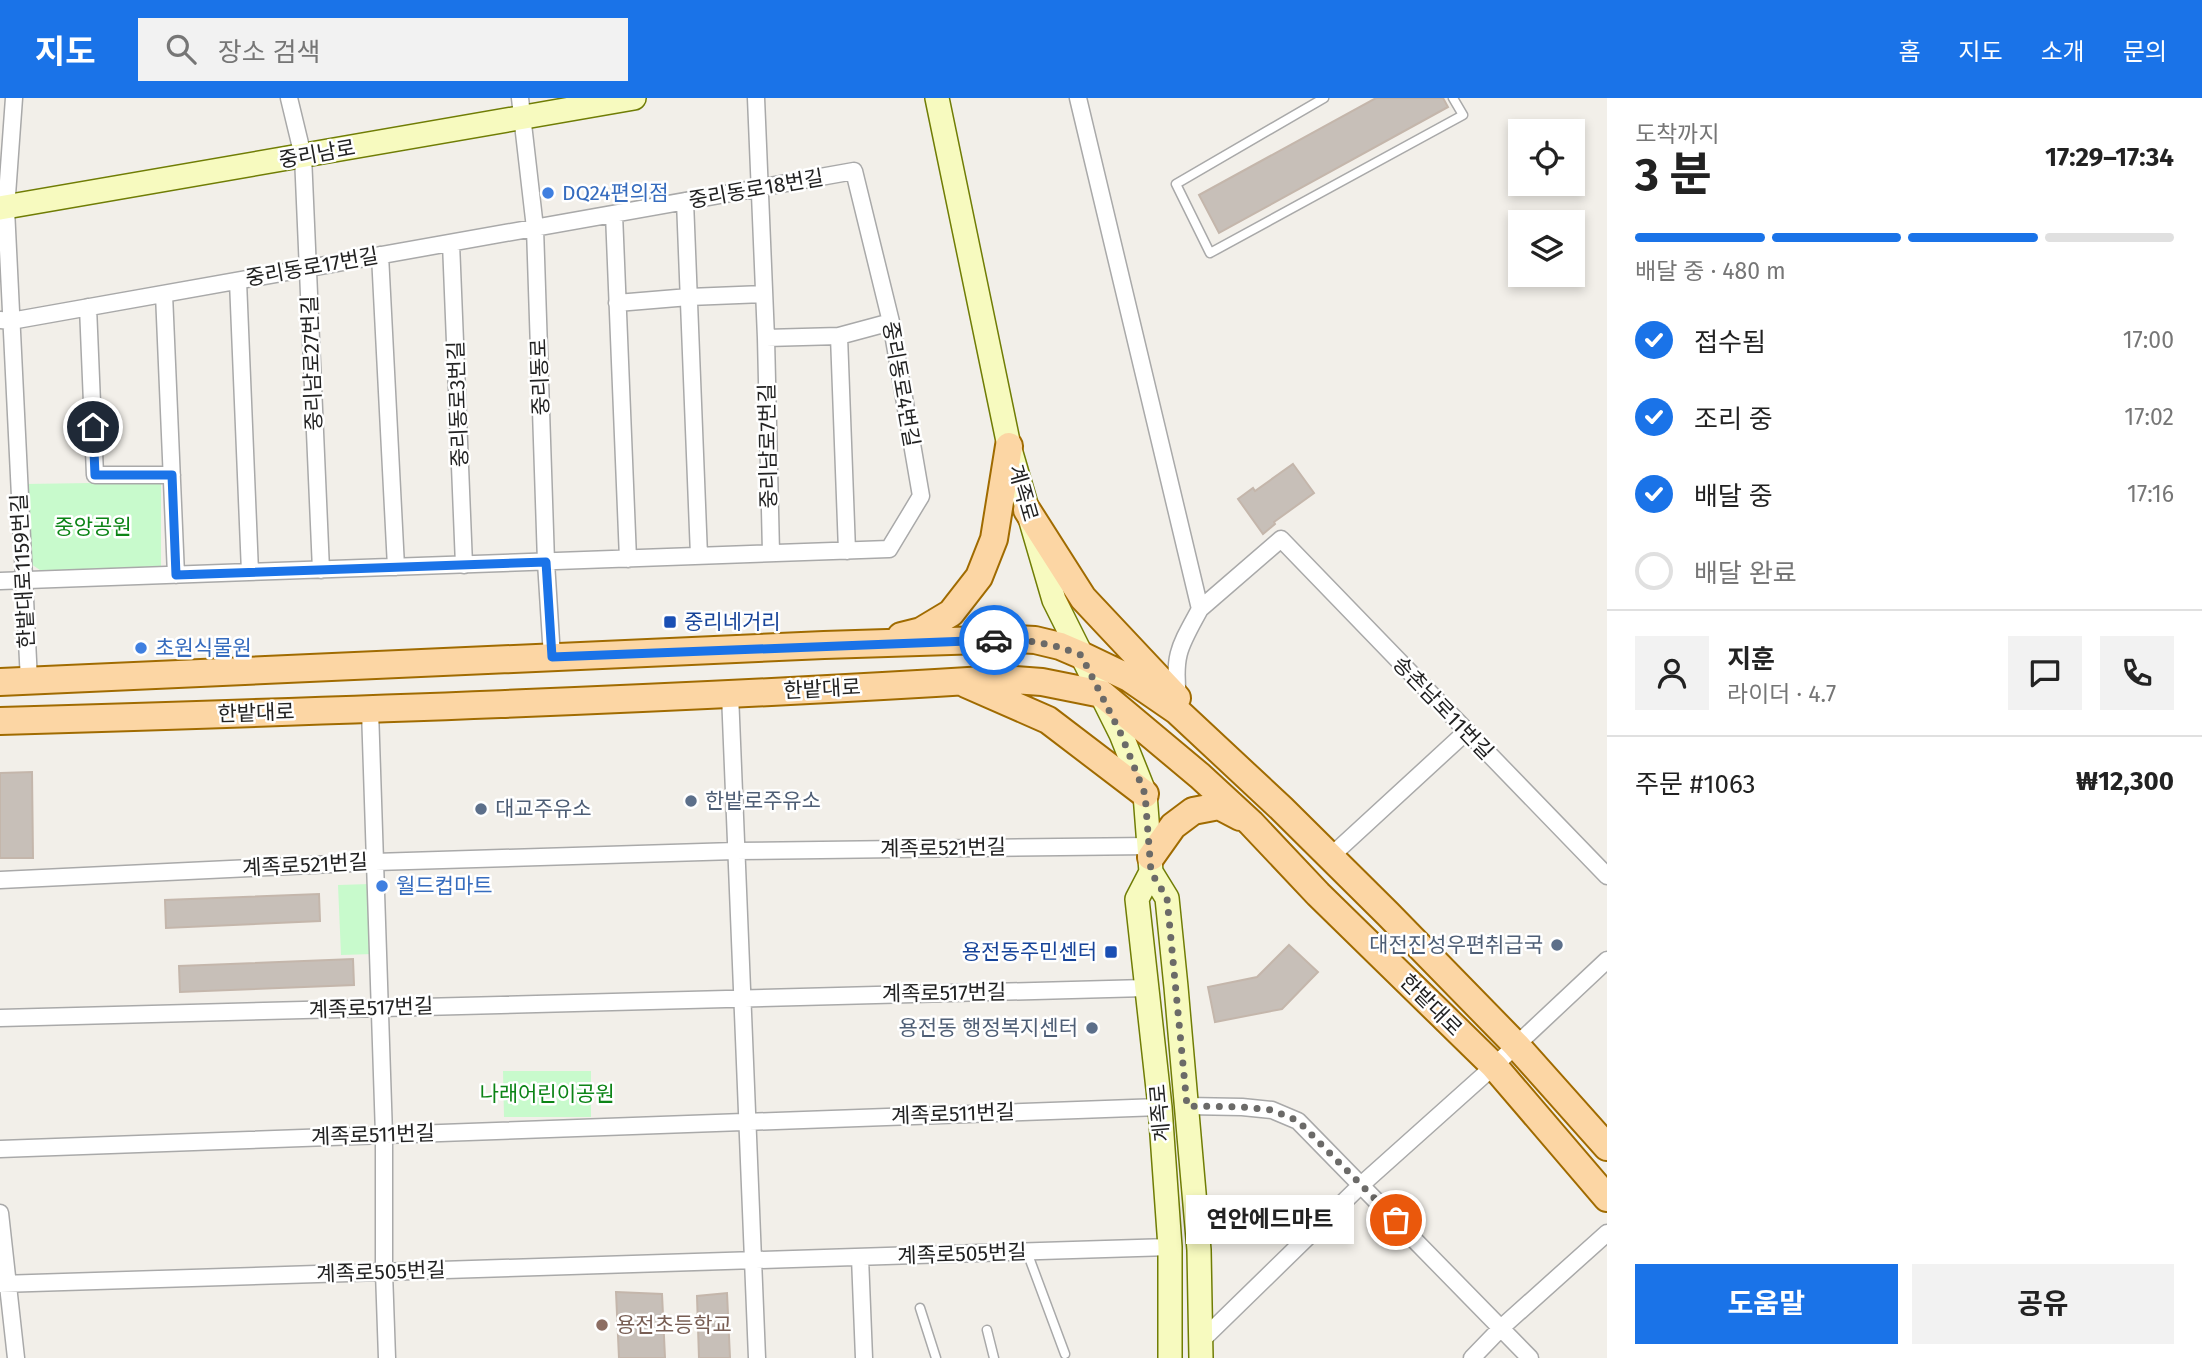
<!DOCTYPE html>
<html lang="ko">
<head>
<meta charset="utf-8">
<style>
  body { margin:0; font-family:"Fira Sans","Noto Sans KR",sans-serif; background:#f2f2f2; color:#222; height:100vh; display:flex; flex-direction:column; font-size:26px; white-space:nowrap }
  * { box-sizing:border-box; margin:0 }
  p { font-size:23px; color:#767676 }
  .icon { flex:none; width:38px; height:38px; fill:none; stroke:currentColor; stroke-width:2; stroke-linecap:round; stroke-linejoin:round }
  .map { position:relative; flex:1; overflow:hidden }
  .sheet { display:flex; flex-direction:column; background:#fff; width:595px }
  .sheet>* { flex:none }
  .buttons { position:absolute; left:1508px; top:21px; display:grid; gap:14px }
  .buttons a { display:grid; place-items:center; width:77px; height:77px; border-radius:0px; background:#fff; box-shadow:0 4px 10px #0003; font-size:35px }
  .pin { position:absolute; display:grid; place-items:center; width:60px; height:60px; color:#fff; margin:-30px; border:4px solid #fff; border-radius:50%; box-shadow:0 2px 7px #0007 }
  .courier { position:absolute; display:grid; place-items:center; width:70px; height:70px; margin:-35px; border:5px solid #1a73e8; border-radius:50%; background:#fff; color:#222; box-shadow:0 2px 9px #0007 }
  .bubble { position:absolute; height:49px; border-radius:0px; background:#fff; box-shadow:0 4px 10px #0003; font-size:23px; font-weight:700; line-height:49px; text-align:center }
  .overview em { font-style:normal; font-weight:700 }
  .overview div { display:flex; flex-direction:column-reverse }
  .overview { display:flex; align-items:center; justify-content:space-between; height:119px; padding:0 28px }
  h1 { font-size:46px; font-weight:700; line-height:52px }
  .bar { display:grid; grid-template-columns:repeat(4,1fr); gap:10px 7px; align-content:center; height:84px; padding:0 28px }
  .bar i { height:9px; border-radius:5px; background:#e0e0e0 }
  .bar .current { background:#1a73e8 }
  .bar p { grid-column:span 4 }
  .line { display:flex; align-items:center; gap:18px; padding:0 28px; border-top:2px solid #e0e0e0 }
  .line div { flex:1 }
  .round { display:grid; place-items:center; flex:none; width:74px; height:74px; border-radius:0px; background:#f2f2f2 }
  ol { padding:0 28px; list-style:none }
  li { display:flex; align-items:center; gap:21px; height:77px }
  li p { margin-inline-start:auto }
  li .icon { padding:7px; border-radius:50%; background:#1a73e8; color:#fff; stroke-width:4 }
  li:last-child { color:#767676 }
  li i { width:38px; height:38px; border:4px solid #e0e0e0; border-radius:50% }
  .cta { display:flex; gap:14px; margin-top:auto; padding:14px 28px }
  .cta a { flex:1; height:80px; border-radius:0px; background:#1a73e8; color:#fff; font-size:28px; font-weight:700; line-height:80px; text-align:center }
  .cta a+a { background:#f2f2f2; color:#222 }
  header { display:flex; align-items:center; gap:42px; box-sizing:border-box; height:98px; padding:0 35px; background:#1a73e8; color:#fff }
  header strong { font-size:33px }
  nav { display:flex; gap:38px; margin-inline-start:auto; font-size:24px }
  .search { width:490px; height:63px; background:#f2f2f2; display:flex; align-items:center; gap:18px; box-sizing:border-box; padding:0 24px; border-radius:0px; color:#767676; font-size:26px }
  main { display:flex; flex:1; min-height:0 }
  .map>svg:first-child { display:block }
  .park { fill:#c8facc }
  .building { fill:#c7bfb8; stroke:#c4b6ab; stroke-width:2 }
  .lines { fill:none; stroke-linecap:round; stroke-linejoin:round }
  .lane-casing { stroke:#a9a9a9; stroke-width:11 }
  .street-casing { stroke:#a9a9a9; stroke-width:19 }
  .secondary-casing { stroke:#707d05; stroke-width:26 }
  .primary-casing { stroke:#a06b00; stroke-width:30 }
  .lane { stroke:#fff; stroke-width:8 }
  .street { stroke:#fff; stroke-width:16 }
  .secondary { stroke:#f7fabf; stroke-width:23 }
  .primary { stroke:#fcd6a4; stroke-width:26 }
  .done { stroke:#6b6a68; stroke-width:7; stroke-dasharray:0 12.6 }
  .route { stroke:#1a73e8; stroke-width:9 }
  .shop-dot { fill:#3f7fe0; stroke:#fff; stroke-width:2.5 }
  .transit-dot { fill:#1a4fb4; stroke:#fff; stroke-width:2.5 }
  .service-dot { fill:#5c6f8a; stroke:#fff; stroke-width:2.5 }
  .education-dot { fill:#8d6e63; stroke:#fff; stroke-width:2.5 }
  .labels { text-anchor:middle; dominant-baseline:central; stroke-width:5; stroke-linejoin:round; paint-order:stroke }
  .street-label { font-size:21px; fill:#222; stroke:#fff }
  .shop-label { font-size:21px; fill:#366cbe; stroke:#fff; text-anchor:start }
  .park-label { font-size:21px; fill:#0c8416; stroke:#fff }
  .transit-label { font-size:21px; fill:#164399; stroke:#fff; text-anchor:start }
  .service-label { font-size:21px; fill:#4e5e75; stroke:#fff; text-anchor:start }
  .education-label { font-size:21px; fill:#785e54; stroke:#fff; text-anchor:start }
</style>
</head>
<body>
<header>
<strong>지도</strong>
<div class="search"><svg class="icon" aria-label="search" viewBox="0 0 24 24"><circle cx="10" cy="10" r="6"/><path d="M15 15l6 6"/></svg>장소 검색</div>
<nav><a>홈</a><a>지도</a><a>소개</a><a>문의</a></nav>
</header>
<main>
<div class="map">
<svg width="1607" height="1260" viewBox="0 0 1607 1260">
  <rect width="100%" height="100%" fill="#f2efe9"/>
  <path class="park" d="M161 384V473L43 474 25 462 24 386Z
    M370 786 373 856 341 857 338 787Z
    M503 973H591V1019H504Z"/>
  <path class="building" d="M1376 0H1443L1448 9 1219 135 1199 97Z
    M1293 366 1314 395 1274 424 1275 426 1263 436 1238 401 1253 390 1255 393Z
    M32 674 33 760H0V675Z
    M319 796 320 823 166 830 165 802Z
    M1289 847 1318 874 1282 911 1215 924 1208 889 1257 879Z
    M353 861 354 887 180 894 179 868Z
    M616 1194 662 1196 665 1260H619Z
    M727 1195 730 1260H699L697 1198Z"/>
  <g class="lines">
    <defs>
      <path id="lane" d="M1324 0 1176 86 1210 155 1463 17 1453 0
        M1027 1154 1065 1256
        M920 1210 936 1260
        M987 1232 994 1260"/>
      <path id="street" d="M14 0 6 111 29 583
        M289 0 303 58 321 472
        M520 0 535 130 546 464 552 559
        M756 0 766 240 771 455
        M1078 0 1200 511 1281 441 1607 778
        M685 103 699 458
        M614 116 628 461
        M451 145 464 467
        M380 157 396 469
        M238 183 250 474
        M164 196 176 477
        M617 205 689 199 764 196
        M88 209 95 377H172
        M0 222 11 223 854 73 891 224 921 398 889 451 0 483
        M839 238 847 453
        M766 240 839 238 891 224
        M730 596 757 1260
        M1178 599C1173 556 1180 548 1200 511
        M370 612 384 1037V1174L387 1260
        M1330 759 1466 634
        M0 782 375 764 735 753 1150 748
        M0 920 1146 890
        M1187 1008 1242 1009 1272 1012 1298 1023 1530 1260
        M0 1051 1160 1009
        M0 1115 16 1260
        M860 1159 864 1260
        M0 1186 1170 1149
        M1202 1242 1361 1087 1494 968 1607 862
        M1472 1260 1501 1230 1607 1135"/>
      <path id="secondary" d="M937 0 1009 348 1054 502 1121 636 1145 696 1151 774 1137 801 1160 1009 1170 1149V1260
        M0 110 634 0
        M1151 774 1167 800 1176 889 1199 1152 1201 1260"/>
      <path id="primary" d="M1027 412 1083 500 1177 600
        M901 538 921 533 951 515 979 479 994 441 1009 348
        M0 584 824 547 1014 541 1035 542 1060 548 1081 557 1129 580 1177 613 1281 710 1388 816 1516 947 1607 1049
        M966 586 1048 622 1145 696
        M0 623C334 613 667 602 1001 581L1042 584 1102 596 1200 678 1251 725 1318 796 1494 968 1607 1100
        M1151 759 1173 728 1193 713 1219 708 1240 719"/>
    </defs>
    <use href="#lane" class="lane-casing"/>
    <use href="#street" class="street-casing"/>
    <use href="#secondary" class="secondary-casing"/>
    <use href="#primary" class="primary-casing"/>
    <use href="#lane" class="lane"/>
    <use href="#street" class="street"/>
    <use href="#secondary" class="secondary"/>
    <use href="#primary" class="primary"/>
  </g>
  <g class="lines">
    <path class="done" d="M994 542C1026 541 1052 545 1081 557L1121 636 1145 696 1151 774 1167 800 1187 1008 1242 1009 1272 1012 1298 1023 1396 1122"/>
    <path class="route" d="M93 329 95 377H172L176 477 546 464 552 559 994 542"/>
  </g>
  <g class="shop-dot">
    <circle cx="548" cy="95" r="7"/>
    <circle cx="141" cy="550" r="7"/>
    <circle cx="382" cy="788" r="7"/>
  </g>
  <g class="transit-dot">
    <rect x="663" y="517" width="14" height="14" rx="3.5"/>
    <rect x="1104" y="847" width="14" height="14" rx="3.5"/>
  </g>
  <g class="service-dot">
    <circle cx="691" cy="703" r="7"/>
    <circle cx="481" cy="711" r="7"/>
    <circle cx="1557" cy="847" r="7"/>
    <circle cx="1092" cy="930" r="7"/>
  </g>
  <circle class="education-dot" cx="602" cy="1227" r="7"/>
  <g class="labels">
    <g class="street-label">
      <text transform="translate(317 56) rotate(-10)">중리남로</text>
      <text transform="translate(756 91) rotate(-10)">중리동로18번길</text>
      <text transform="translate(312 169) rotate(-10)">중리동로17번길</text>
      <text transform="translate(312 265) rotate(-92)">중리남로27번길</text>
      <text transform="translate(540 279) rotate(-92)">중리동로</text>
      <text transform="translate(901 286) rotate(80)">중리동로4번길</text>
      <text transform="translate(458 306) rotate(-92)">중리동로3번길</text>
      <text transform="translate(768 348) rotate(-91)">중리남로7번길</text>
      <text transform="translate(1023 395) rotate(74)">계족로</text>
      <text transform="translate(23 473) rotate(-93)">한밭대로1159번길</text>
      <text transform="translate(822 591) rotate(-3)">한밭대로</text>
      <text transform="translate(1443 610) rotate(46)">송촌남로11번길</text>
      <text transform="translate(256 615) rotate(-2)">한밭대로</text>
      <text transform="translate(943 750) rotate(-1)">계족로521번길</text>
      <text transform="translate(305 767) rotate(-3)">계족로521번길</text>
      <text transform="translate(944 895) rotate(-1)">계족로517번길</text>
      <text transform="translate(1431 907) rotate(45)">한밭대로</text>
      <text transform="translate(371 910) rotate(-2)">계족로517번길</text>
      <text transform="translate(1160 1015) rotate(-95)">계족로</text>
      <text transform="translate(953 1016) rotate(-2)">계족로511번길</text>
      <text transform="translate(373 1037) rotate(-2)">계족로511번길</text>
      <text transform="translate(962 1156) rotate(-2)">계족로505번길</text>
      <text transform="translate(381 1174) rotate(-2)">계족로505번길</text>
    </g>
    <g class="shop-label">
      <text x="562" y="95">DQ24편의점</text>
      <text x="155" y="550">초원식물원</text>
      <text x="396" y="788">월드컵마트</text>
    </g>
    <g class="park-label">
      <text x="93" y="429">중앙공원</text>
      <text x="547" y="996">나래어린이공원</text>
    </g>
    <g class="transit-label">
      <text x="684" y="524">중리네거리</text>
      <text x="1097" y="854" text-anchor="end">용전동주민센터</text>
    </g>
    <g class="service-label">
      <text x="705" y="703">한밭로주유소</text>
      <text x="495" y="711">대교주유소</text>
      <text x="1543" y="847" text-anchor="end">대전진성우편취급국</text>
      <text x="1078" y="930" text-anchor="end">용전동 행정복지센터</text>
    </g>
    <g class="education-label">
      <text x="616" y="1227">용전초등학교</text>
    </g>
  </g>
</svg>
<div class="buttons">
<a><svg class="icon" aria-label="locate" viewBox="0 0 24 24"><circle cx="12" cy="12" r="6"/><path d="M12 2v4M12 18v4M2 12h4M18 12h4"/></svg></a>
<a><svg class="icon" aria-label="layers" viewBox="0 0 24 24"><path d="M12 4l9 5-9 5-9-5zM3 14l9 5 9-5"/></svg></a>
</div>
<div class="pin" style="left:1396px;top:1122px;background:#ea580c"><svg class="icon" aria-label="bag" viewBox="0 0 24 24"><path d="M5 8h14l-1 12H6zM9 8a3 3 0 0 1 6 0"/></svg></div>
<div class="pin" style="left:93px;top:329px;background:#1f2937"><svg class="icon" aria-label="home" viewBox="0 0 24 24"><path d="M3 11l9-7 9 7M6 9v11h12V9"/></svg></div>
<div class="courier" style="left:994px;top:542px"><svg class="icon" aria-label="car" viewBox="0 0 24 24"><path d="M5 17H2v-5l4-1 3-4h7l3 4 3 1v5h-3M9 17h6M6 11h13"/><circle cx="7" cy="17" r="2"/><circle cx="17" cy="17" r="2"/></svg></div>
<div class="bubble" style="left:1186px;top:1097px;width:168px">연안에드마트</div>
</div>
<section class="sheet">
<div class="overview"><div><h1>3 분</h1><p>도착까지</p></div><em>17:29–17:34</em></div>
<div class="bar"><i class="current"></i><i class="current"></i><i class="current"></i><i></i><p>배달 중 · 480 m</p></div>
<ol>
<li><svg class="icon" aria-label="check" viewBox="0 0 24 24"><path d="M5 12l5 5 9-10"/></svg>접수됨<p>17:00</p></li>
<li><svg class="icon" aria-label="check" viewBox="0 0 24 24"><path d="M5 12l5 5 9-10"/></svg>조리 중<p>17:02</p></li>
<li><svg class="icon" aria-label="check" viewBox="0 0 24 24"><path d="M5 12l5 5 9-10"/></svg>배달 중<p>17:16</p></li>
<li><i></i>배달 완료</li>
</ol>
<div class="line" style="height:126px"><a class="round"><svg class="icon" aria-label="person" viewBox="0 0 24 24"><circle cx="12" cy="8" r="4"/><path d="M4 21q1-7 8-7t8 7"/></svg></a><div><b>지훈</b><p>라이더 · 4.7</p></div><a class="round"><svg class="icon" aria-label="chat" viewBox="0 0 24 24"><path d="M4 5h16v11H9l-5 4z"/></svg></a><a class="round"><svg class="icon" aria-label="phone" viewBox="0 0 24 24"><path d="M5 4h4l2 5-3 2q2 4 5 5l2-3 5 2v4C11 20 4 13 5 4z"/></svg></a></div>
<div class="line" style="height:91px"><div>주문 #1063</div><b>₩12,300</b></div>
<div class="cta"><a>도움말</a><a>공유</a></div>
</section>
</main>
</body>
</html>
